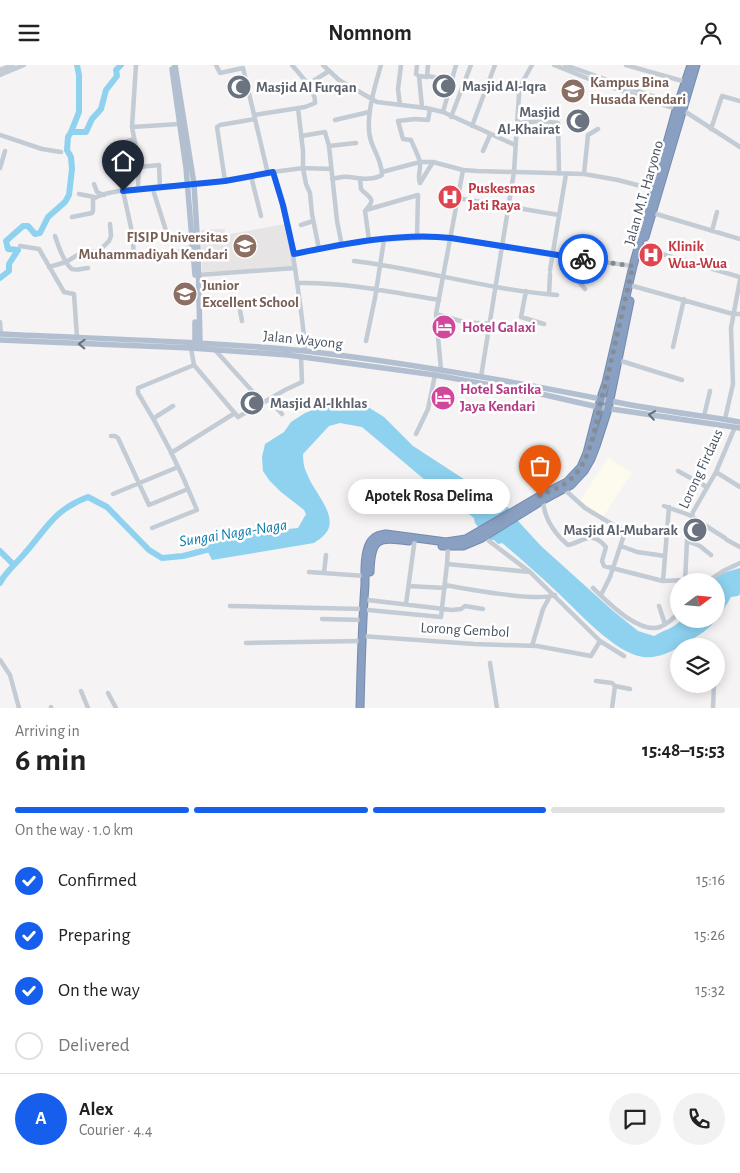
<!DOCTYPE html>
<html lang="en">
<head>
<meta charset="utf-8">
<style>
  body { margin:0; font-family:"Alegreya Sans",sans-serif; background:#f2f2f2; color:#222; height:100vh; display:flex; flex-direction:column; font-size:19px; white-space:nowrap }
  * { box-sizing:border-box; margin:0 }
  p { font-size:16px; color:#767676 }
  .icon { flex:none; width:28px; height:28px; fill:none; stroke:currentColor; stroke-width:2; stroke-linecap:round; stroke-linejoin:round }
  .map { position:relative; height:643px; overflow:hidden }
  .panel { display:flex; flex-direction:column; background:#fff; flex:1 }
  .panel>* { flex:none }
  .needle { width:32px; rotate:74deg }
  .tools { position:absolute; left:670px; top:508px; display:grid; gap:10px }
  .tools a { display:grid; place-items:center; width:55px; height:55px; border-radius:50%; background:#fff; box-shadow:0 2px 12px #0003; font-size:25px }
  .pin { position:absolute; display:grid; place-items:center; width:42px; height:42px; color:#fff; margin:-51px -21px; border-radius:50% 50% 50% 0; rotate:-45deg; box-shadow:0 0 5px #0007 }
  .pin .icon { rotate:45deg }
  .courier { position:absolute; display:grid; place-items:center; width:50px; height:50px; margin:-25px; border:4px solid #155fec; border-radius:50%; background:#fff; color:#222; box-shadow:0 1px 6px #0007 }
  .bubble { position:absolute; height:35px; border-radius:18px; background:#fff; box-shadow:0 2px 12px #0003; font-size:16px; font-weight:600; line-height:35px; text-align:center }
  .head em { font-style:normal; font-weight:600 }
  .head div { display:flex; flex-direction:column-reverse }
  .head { display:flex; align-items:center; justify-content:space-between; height:85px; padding:0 15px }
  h1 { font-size:32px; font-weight:600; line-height:38px }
  .bar { display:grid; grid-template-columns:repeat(4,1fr); gap:8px 5px; align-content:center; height:60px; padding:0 15px }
  .bar i { height:6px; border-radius:4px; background:#e0e0e0 }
  .bar .current { background:#155fec }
  .bar p { grid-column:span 4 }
  .line { display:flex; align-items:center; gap:12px; padding:0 15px; border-top:1px solid #e0e0e0 }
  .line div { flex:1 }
  .round { display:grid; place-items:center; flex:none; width:52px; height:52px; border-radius:26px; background:#f2f2f2 }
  ol { padding:0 15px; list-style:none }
  li { display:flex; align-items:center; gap:15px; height:55px }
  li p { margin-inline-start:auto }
  li .icon { padding:5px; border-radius:50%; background:#155fec; color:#fff; stroke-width:4 }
  li:last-child { color:#767676 }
  li i { width:28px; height:28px; border:2px solid #e0e0e0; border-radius:50% }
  header { display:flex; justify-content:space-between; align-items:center; height:65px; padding:0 15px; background:#fff; font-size:22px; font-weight:600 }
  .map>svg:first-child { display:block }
  .commercial { fill:#fdfaee }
  .education { fill:#e6e4e5 }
  .water { fill:#8ed2f0 }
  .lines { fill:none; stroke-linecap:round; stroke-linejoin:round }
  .river { stroke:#8ed2f0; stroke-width:6 }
  .highway-casing { stroke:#758bae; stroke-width:9 }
  .minor { stroke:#c3cbd4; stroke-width:4.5 }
  .major { stroke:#b2bfd1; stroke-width:5.5 }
  .highway { stroke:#8aa0c2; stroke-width:7 }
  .oneway { stroke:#636f7d }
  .done { stroke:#858c94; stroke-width:5; stroke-dasharray:0 9 }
  .route { stroke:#155fec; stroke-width:6 }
  .labels { text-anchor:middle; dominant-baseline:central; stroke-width:5; stroke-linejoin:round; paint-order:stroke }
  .education-label { font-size:15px; font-weight:bold; fill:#785e54; stroke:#fff; text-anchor:start }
  .worship-label { font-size:15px; font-weight:bold; fill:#5b616d; stroke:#fff; text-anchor:start }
  .health-label { font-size:15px; font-weight:bold; fill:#be3a42; stroke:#fff; text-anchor:start }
  .street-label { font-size:15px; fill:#495461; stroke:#fff }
  .hotel-label { font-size:15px; font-weight:bold; fill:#b23c85; stroke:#fff; text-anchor:start }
  .water-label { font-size:16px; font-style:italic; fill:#087bae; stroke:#fff }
</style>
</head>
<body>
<header><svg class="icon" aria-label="menu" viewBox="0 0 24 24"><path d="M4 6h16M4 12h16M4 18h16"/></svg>Nomnom<svg class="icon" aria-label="person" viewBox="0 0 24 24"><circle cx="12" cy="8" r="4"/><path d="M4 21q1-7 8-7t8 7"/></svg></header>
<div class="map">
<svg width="740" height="643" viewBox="0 0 740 643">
  <rect width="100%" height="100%" fill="#f5f3f3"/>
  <path class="commercial" d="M608 392 632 408 603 452 580 436Z"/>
  <path class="education" d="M285 159 294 203 202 207 201 165 225 164V170Z"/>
  <path class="water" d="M338 339 368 342 384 352 413 381 510 444 519 457 541 481 612 545 638 566 654 571C664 565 675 563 682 554H716V516H711L723 508 740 503V529L738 531 731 532C717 557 710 565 684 579 672 586 659 594 643 592 614 588 577 545 556 526 538 509 520 493 502 478L498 479 494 475H488L475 458 474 453 425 415 362 362 340 358 329 361 303 389C303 397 304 403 308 411 314 427 339 451 326 468 323 472 318 475 314 478L212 495 205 481 237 469 298 463 306 449 304 445 281 427 269 415 263 406 262 392 265 379 284 367 291 357 305 348 325 340Z"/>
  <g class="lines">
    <path class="river" d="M71 67 79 47V10L77 0
      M0 213 9 206V199L18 185 8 184 6 176 23 161H28L35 169 40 168 48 152 65 137 69 130 72 104 71 92 67 85 68 72 71 67H86L92 54 101 44 106 25 117 11 116 5 121 0
      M0 486 14 500
      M0 518C6 506 17 498 25 488 47 463 55 444 88 432L107 442 149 485 162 493 183 491 214 483"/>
    <defs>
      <path id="highway" d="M645 172 696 0
        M442 481H463L482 473 543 435 571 420 584 406 591 394 596 381 608 344 630 236
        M370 507C371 473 377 472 409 476
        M360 643C361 602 362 561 365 519 365 507 364 489 370 478 374 471 379 470 386 469L446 477 466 474 540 431 567 417 581 402 587 388 601 333 606 318 633 201 677 42 691 0"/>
    </defs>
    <use href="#highway" class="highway-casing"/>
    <path class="minor" d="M136 0 132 62 139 98 138 124
      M216 0 220 8 243 3 268 109
      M323 0 339 15 377 37 426 43 443 47 515 80
      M417 0 416 9 419 11 422 42
      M554 0 594 16 670 42H676
      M565 0 672 38 740 82
      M626 0 686 17
      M0 5 13 0
      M0 10 24 0
      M419 11 427 12 428 0
      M427 11 451 15
      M307 20 329 6
      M400 40 398 24 401 0
      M298 43 303 86V103L306 119 310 128 312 149 319 184
      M443 47 456 0
      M254 50 305 42 315 38C316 25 300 10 292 0
      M451 52 471 0
      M335 55 369 47
      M518 58 542 56 558 58 559 109
      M472 61 495 0
      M132 62 179 59
      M711 64 722 31 740 36
      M0 70 42 84 61 87
      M301 71 325 67 329 81
      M115 81 133 74
      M483 86 490 70
      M109 98 136 85
      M139 102 159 100 160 122
      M0 103 5 86
      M273 107 303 103 331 104
      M382 107 420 97H433L463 105 477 106 584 109 618 115 656 125
      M584 109 588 70 598 64
      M251 111 261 151
      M332 114C338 113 343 111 349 112 360 113 372 116 382 110 382 97 375 88 371 76 364 55 375 21 381 0
      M360 114 361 124C370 134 377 133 365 146L369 175
      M225 116 217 62 220 60 255 54
      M420 118C417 111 421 105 420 98 420 94 413 80 411 75L403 74 398 56 415 54 428 55 430 44
      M420 118 433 97
      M94 119 97 127 104 130
      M154 128 169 175 173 176 192 169
      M79 129 94 132
      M457 133 559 150
      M366 145 418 130 417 172
      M653 148 740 174
      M72 152 92 148 93 146V134C108 123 171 121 192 119 219 118 247 114 273 107 284 144 292 179 297 217 300 240 304 263 305 286
      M301 160 313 156
      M712 166 717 147
      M55 171C58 180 64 199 72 204 76 206 84 203 88 203
      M20 181 39 184 64 227 74 229 77 272
      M342 181 337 156 329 81 356 78
      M642 183 740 212
      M294 189 369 175 442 172 552 190 633 201
      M579 193 577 214 585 224
      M115 194 134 190 132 167 123 126
      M160 194 193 181
      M354 196C422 204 488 225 557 230
      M49 202 66 197 84 186 98 187 109 176 111 171 110 159
      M550 205 566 109
      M198 210 295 203
      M297 218C345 217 392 227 439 235
      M633 221 733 249H740
      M526 226 521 252 544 259
      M549 229 550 209
      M199 240 227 242 261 236
      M239 240 242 256
      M436 249 464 257 490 259
      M0 257 1 269
      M366 276 375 233 384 175
      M673 282 684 234
      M191 283 194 300 238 352 285 325 302 317 301 292
      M215 285 263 338
      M618 295 682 315
      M441 305 436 249 463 105
      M481 312 514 107 519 29 523 16 532 0
      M269 335 282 349
      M704 351 710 326
      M154 353 173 341
      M725 354 733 319 731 263 740 215
      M416 369 428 344 435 310
      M111 371H115L118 373 149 440 188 424
      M171 388 235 348
      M678 406 707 422
      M716 407 740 422
      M564 424 585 443 625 467 610 512 601 530
      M113 429 178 402
      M543 435C544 453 554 468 568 480 583 477 591 464 606 482L602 496 604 501 663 516 669 442
      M664 441 692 451
      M692 452 725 473
      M152 463 197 445C181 405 161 365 138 328V323L194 300
      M727 475 740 482
      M489 476 530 507 600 576 624 591
      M687 476 700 481 711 490
      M621 481 637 487 665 491
      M447 499 530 507
      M309 507 365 511
      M324 508 326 490
      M663 516 685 515
      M685 516 687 476 693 447 716 407 735 362
      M708 516 723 506 740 498
      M445 520C466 524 538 537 555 530
      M409 521 445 523
      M593 523C607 536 638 569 660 562 667 559 674 553 679 547
      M368 535 452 545 461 544 465 541 483 544
      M406 539 415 473
      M230 541 363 544
      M659 541 665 559
      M368 545 441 552 447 499 448 482
      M322 554 362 555
      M361 571 474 579 537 581 591 591 600 576
      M246 578 361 576
      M532 581 543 544 549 533
      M0 595 10 610 19 643
      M490 598 497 643
      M596 616 612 618 615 621
      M81 626 88 643
      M108 628 116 643
      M51 642V643
      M612 643 615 621 630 624
      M713 643 714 619"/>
    <path class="major" d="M175 0 194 119 198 185 200 278
      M172 4 186 103 195 210
      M0 269C102 274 203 276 305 286 411 298 516 317 621 338 660 346 700 350 740 357
      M0 275 191 283 288 290 435 310 541 329 598 342 740 363
      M195 278V257"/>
    <use href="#highway" class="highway"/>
  </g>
  <defs><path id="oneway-chevron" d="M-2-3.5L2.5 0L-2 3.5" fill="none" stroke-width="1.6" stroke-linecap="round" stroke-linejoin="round" transform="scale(1.25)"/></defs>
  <g class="oneway">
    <use href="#oneway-chevron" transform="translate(82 279) rotate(-178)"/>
    <use href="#oneway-chevron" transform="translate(652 350) rotate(-172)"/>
  </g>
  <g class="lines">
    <path class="done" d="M540 431C549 426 559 423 567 417 596 395 595 349 606 318L633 201 583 194"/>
    <path class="route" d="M123 126 225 116 273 107 283 140 294 189C342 179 402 167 451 173L583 194"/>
  </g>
  <defs>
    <symbol id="mosque-disc" viewBox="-11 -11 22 22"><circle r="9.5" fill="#6b7280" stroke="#fff"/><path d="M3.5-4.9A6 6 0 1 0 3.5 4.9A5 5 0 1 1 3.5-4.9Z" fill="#fff"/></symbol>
    <symbol id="university-disc" viewBox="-11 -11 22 22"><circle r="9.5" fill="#8d6e63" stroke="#fff"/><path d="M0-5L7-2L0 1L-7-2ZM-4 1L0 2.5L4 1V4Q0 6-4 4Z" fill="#fff"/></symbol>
    <symbol id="hospital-disc" viewBox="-11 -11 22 22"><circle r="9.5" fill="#e0444e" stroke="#fff"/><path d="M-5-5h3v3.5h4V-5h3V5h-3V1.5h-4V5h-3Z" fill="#fff"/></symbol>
    <symbol id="school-disc" viewBox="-11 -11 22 22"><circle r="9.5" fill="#8d6e63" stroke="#fff"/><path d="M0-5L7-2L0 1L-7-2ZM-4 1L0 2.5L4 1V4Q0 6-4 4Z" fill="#fff"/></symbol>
    <symbol id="hotel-disc" viewBox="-11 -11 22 22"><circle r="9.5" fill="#d1479c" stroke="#fff"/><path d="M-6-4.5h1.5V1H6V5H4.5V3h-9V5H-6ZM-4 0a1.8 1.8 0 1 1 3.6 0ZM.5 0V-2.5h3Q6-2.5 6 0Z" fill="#fff"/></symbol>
  </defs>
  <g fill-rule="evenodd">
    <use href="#mosque-disc" x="430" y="7" width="28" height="28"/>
    <use href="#mosque-disc" x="225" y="8" width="28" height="28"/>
    <use href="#university-disc" x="559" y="12" width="28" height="28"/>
    <use href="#mosque-disc" x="564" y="42" width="28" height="28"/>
    <use href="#hospital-disc" x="436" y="118" width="28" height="28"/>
    <use href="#university-disc" x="231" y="167" width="28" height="28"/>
    <use href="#hospital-disc" x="637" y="176" width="28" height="28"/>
    <use href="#school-disc" x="171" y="215" width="28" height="28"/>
    <use href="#hotel-disc" x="430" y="248" width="28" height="28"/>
    <use href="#hotel-disc" x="429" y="319" width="28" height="28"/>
    <use href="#mosque-disc" x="238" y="324" width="28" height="28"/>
    <use href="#mosque-disc" x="681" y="451" width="28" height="28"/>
  </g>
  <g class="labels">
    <g class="education-label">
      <text x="590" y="17">Kampus Bina<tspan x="590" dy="17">Husada Kendari</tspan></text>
      <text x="228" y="172" text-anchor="end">FISIP Universitas<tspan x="228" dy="17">Muhammadiyah Kendari</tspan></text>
      <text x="202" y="220">Junior<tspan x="202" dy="17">Excellent School</tspan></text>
    </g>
    <g class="worship-label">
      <text x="462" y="21">Masjid Al-Iqra</text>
      <text x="256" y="22">Masjid Al Furqan</text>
      <text x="560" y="47" text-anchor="end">Masjid<tspan x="560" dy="17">Al-Khairat</tspan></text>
      <text x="270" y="338">Masjid Al-Ikhlas</text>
      <text x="678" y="465" text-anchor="end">Masjid Al-Mubarak</text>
    </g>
    <g class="health-label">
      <text x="468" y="123">Puskesmas<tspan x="468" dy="17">Jati Raya</tspan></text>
      <text x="668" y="181">Klinik<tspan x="668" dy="17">Wua-Wua</tspan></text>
    </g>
    <g class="street-label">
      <text transform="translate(644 128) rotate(-74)">Jalan M.T. Haryono</text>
      <text transform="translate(303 275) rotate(6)">Jalan Wayong</text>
      <text transform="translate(701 404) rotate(-65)">Lorong Firdaus</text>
      <text transform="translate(465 565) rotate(3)">Lorong Gembol</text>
    </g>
    <g class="hotel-label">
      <text x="462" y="262">Hotel Galaxi</text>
      <text x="460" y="324">Hotel Santika<tspan x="460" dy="17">Jaya Kendari</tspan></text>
    </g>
    <g class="water-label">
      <text transform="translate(233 468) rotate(-9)">Sungai Naga-Naga</text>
    </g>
  </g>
</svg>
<div class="tools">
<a><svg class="needle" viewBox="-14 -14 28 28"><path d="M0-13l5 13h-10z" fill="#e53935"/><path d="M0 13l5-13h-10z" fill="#767676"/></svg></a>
<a><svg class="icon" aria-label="layers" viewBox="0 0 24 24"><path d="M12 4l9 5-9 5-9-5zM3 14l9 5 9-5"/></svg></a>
</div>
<div class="pin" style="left:540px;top:431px;background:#ea580c"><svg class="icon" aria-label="bag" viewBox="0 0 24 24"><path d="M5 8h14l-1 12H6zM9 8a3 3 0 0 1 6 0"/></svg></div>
<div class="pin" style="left:123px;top:126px;background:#1f2937"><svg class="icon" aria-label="home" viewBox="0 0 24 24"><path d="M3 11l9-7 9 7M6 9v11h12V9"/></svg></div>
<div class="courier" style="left:583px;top:194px"><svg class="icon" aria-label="bike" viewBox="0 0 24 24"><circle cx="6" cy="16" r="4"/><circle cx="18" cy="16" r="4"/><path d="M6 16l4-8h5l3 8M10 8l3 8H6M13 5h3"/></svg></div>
<div class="bubble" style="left:348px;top:414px;width:162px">Apotek Rosa Delima</div>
</div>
<section class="panel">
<div class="head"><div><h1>6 min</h1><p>Arriving in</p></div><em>15:48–15:53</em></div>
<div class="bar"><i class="current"></i><i class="current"></i><i class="current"></i><i></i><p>On the way · 1.0 km</p></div>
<ol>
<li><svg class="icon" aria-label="check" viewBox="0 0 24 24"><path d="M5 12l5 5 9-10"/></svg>Confirmed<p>15:16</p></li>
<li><svg class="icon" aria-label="check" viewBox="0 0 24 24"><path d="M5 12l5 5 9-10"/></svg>Preparing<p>15:26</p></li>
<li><svg class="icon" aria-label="check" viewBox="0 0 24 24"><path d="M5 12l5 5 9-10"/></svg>On the way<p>15:32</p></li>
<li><i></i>Delivered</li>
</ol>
<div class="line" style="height:90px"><b class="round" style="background:#155fec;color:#fff">A</b><div><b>Alex</b><p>Courier · 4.4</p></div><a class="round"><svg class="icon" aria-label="chat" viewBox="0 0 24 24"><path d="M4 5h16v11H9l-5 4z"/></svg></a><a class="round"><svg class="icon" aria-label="phone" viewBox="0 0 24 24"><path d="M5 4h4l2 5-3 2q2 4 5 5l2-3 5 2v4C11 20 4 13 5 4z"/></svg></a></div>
</section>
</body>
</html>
